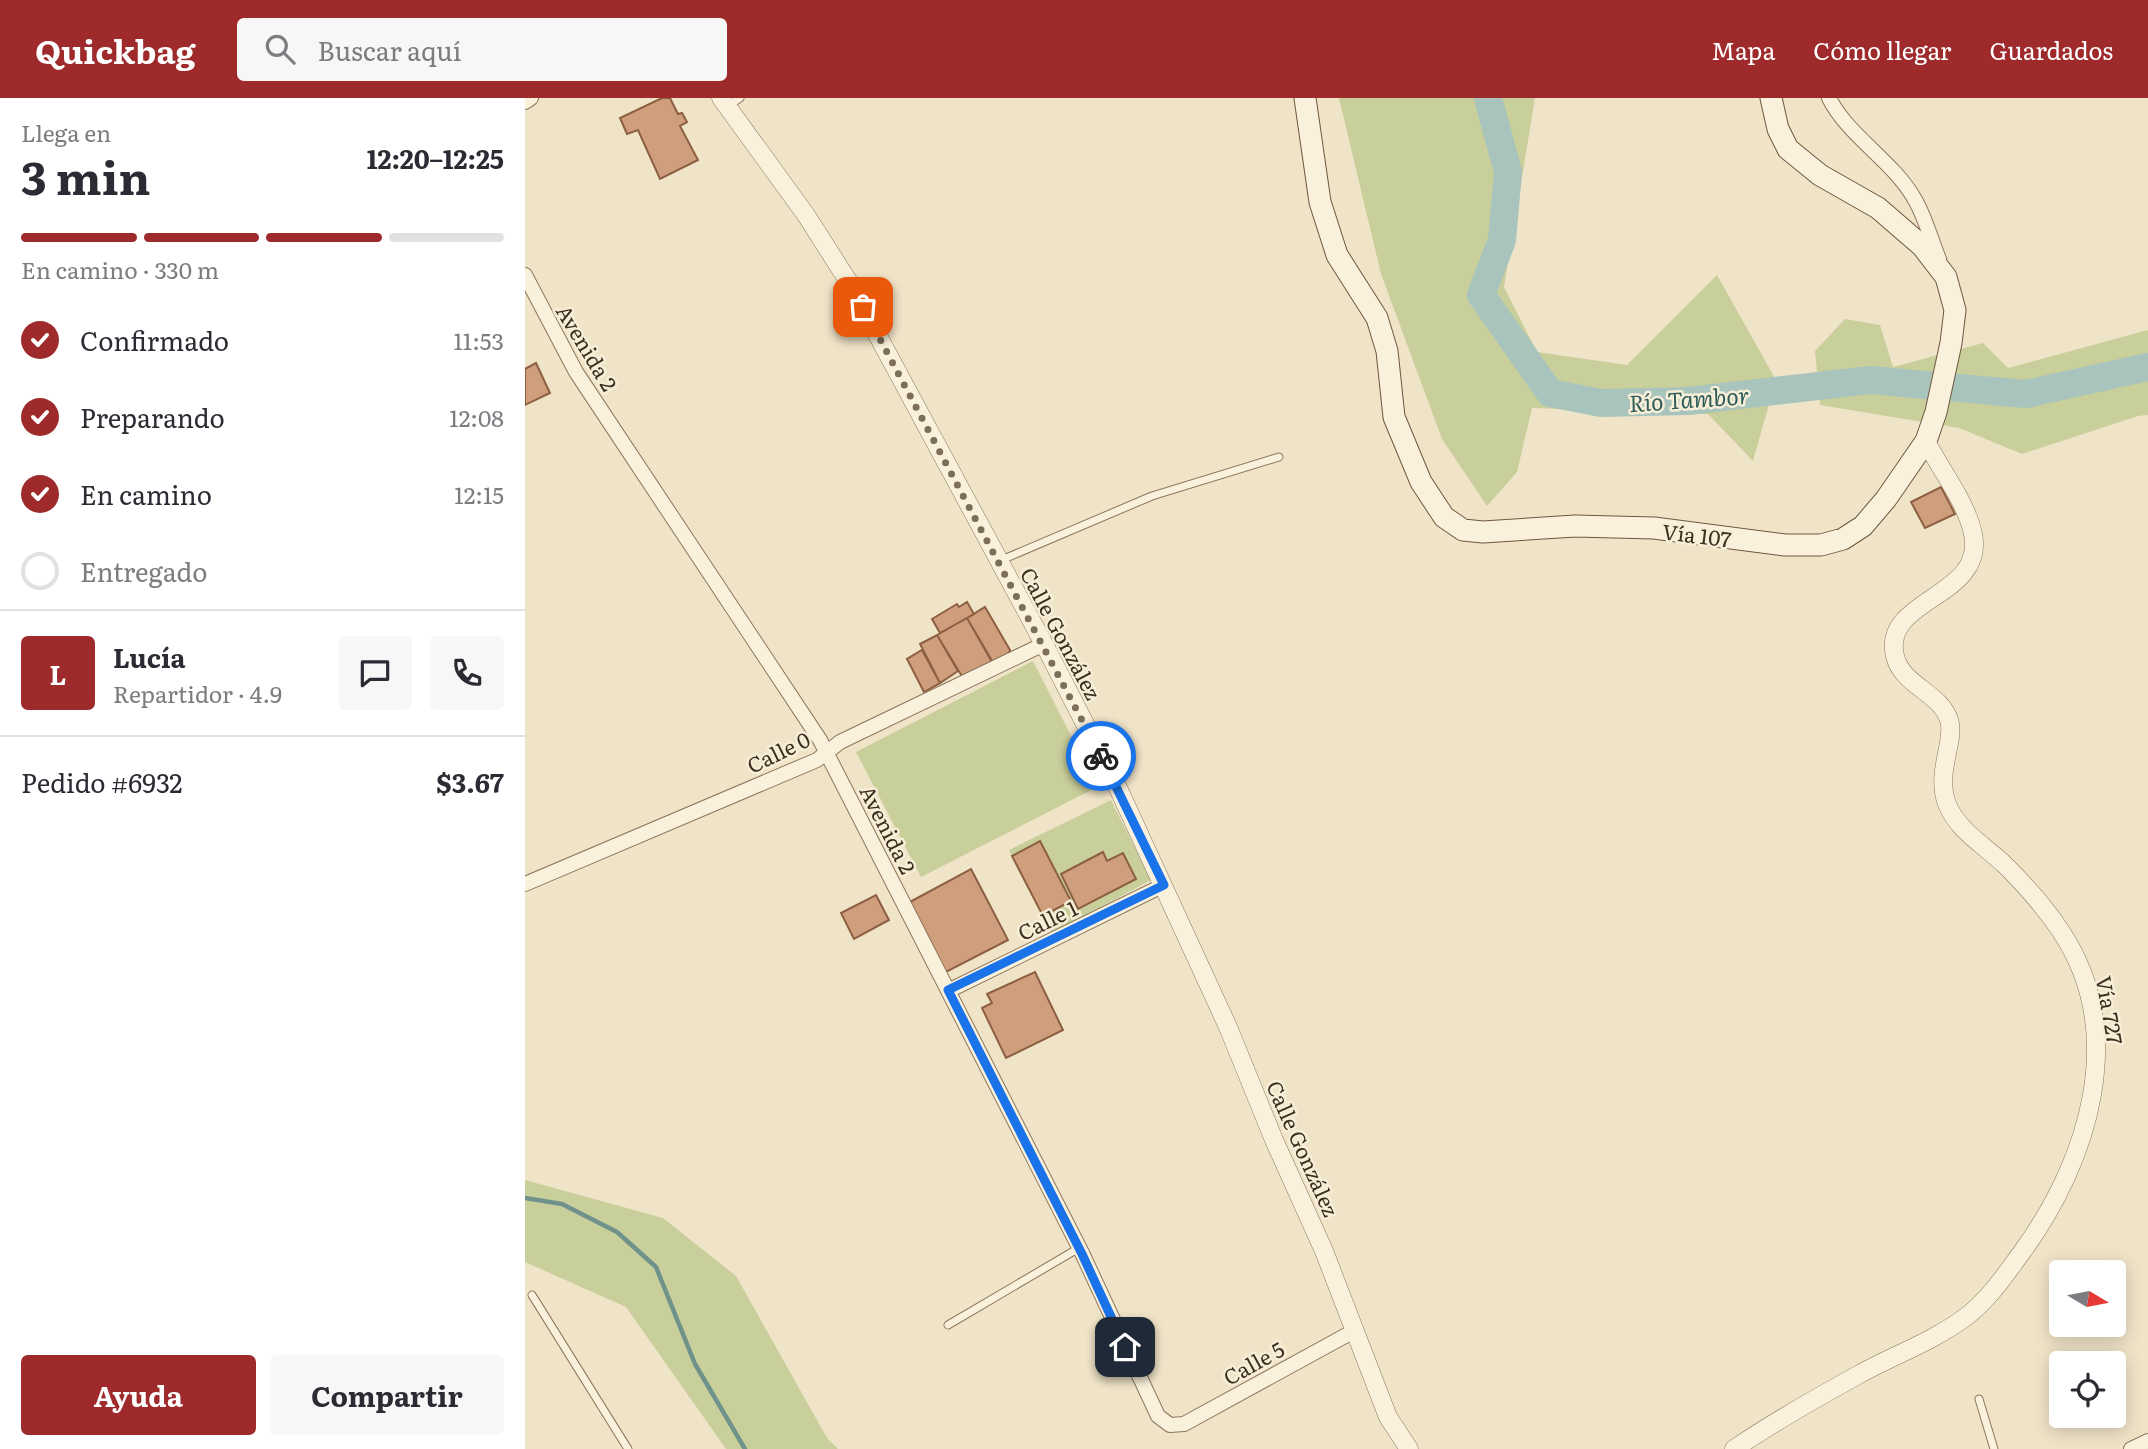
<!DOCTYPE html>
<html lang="es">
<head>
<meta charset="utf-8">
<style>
  body { margin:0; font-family:Literata,serif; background:#f7f7f7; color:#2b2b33; height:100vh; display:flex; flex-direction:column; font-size:26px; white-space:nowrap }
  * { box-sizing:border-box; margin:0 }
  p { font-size:23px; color:#7c7c81 }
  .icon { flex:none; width:38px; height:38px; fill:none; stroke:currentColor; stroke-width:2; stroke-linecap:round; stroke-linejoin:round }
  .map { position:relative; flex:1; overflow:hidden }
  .drawer { display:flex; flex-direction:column; background:#fff; width:525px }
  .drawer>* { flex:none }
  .needle { width:46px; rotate:100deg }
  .tools { position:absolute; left:1524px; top:1162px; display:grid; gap:14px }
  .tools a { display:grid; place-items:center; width:77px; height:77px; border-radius:7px; background:#fff; box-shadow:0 4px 18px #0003; font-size:35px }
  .pin { position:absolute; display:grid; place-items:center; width:60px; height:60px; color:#fff; margin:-30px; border-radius:14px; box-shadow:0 4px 10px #0006 }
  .courier { position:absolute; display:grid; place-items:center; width:70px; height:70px; margin:-35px; border:5px solid #1a73e8; border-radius:50%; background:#fff; color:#222; box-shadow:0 2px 9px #0007 }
  .headline em { font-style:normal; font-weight:700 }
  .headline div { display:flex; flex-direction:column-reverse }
  .headline { display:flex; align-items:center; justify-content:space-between; height:119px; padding:0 21px }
  h1 { font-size:46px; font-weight:700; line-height:52px }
  .bar { display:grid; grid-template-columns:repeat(4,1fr); gap:10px 7px; align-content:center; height:84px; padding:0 21px }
  .bar i { height:9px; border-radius:5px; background:#e1e1e2 }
  .bar .selected { background:#9e2a2b }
  .bar p { grid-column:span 4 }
  .line { display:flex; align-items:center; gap:18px; padding:0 21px; border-top:2px solid #e1e1e2 }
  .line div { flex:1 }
  .round { display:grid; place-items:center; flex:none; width:74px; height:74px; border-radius:7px; background:#f7f7f7 }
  ol { padding:0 21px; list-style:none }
  li { display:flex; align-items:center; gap:21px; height:77px }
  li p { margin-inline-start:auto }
  li .icon { padding:7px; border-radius:50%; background:#9e2a2b; color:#fff; stroke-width:4 }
  li:last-child { color:#7c7c81 }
  li i { width:38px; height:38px; border:4px solid #e1e1e2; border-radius:50% }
  .cta { display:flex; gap:14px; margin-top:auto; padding:14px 21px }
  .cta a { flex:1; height:80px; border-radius:7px; background:#9e2a2b; color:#fff; font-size:28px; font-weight:700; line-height:80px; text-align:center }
  .cta a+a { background:#f7f7f7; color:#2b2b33 }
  header { display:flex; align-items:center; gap:42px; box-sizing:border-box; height:98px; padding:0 35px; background:#9e2a2b; color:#fff }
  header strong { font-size:33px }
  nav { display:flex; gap:38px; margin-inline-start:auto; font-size:24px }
  .search { width:490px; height:63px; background:#f7f7f7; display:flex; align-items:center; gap:18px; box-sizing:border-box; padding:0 24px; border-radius:7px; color:#7c7c81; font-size:26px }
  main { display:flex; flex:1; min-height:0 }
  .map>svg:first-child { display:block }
  .green { fill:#c9cf9b }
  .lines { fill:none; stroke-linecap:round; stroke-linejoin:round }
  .stream { stroke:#6f938a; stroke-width:4.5 }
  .river { stroke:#a9c4bc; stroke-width:28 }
  .building { fill:#cf9f7d; stroke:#8d5f41; stroke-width:2 }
  .service-casing { stroke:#8d765c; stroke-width:9 }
  .minor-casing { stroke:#8d765c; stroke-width:16 }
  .tertiary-casing { stroke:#8d765c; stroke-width:19 }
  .secondary-casing { stroke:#6f573f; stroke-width:23 }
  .service { stroke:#faf1dc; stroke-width:7 }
  .minor { stroke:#faf1dc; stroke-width:14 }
  .tertiary { stroke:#faf1dc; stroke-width:18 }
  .secondary { stroke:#faf1dc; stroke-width:21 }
  .done { stroke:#7c6e5b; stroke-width:7; stroke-dasharray:0 12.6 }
  .route { stroke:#1a73e8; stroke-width:9 }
  .labels { text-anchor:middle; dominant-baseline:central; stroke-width:5; stroke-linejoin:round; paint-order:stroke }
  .street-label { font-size:21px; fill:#3d2e20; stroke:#f7eed8 }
  .water-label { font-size:23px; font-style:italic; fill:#2f5d5a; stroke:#f7eed8 }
</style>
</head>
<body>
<header>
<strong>Quickbag</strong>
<div class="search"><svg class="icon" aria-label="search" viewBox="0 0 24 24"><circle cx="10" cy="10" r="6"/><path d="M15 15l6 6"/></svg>Buscar aquí</div>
<nav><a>Mapa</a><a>Cómo llegar</a><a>Guardados</a></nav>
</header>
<main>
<section class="drawer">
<div class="headline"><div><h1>3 min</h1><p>Llega en</p></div><em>12:20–12:25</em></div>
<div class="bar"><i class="selected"></i><i class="selected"></i><i class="selected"></i><i></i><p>En camino · 330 m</p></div>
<ol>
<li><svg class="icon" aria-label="check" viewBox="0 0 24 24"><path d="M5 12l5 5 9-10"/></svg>Confirmado<p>11:53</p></li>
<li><svg class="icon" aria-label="check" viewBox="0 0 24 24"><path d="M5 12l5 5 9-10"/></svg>Preparando<p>12:08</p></li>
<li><svg class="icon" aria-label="check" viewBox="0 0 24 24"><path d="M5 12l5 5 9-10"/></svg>En camino<p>12:15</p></li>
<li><i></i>Entregado</li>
</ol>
<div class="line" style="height:126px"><b class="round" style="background:#9e2a2b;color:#fff">L</b><div><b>Lucía</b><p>Repartidor · 4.9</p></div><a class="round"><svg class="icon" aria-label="chat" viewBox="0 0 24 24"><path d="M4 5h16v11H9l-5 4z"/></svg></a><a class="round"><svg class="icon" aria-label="phone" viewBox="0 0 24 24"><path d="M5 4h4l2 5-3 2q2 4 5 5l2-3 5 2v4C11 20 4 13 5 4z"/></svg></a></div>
<div class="line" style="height:91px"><div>Pedido #6932</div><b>$3.67</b></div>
<div class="cta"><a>Ayuda</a><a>Compartir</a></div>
</section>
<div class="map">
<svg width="1623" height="1351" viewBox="0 0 1623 1351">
  <rect width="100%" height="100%" fill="#f0e4c8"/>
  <path class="green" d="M814 0H1010L979 189 1012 254 1102 267 1192 177 1251 282 1228 363 1183 316 1007 310 992 374 962 408 917 341 856 176Z
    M1320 221 1355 227 1368 269 1458 245 1483 270 1623 232V317L1613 318 1497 356 1434 330 1295 307 1290 253Z
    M508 563 572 689 396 779 331 654Z
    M586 702 626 782 526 836 518 818 546 803 515 744 487 758 484 752Z
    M0 1082 138 1120 211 1178 302 1340 313 1351H201L101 1209 0 1164Z"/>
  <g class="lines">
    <path class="stream" d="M0 1100 37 1106 92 1134 131 1169 170 1266 220 1351"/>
    <path class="river" d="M963 0 983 74 977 142 956 197 1025 295 1076 305 1163 303 1345 282 1501 296 1623 269"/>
  </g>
  <path class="building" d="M137 0H145L153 16 157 15 162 24 155 28 173 62 135 81 113 32 102 36 95 20Z
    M11 265 25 295 0 307V271Z
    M1416 389 1430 416 1400 430 1386 404Z
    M442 504 449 516 415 535 407 521 432 506 434 509Z
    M460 509 485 552 483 557 467 564 442 520Z
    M442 520 467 563 438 580 412 537Z
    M412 537 433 573 415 585 395 546Z
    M397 552 415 585 399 594 382 561Z
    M515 743 546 803 518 818 487 758Z
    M578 754 582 763 598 755 611 781 553 811 536 776Z
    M446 771 483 842 419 875 383 805Z
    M351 797 364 822 329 841 316 815Z
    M510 874 538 932 481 960 457 910 467 905 462 896Z"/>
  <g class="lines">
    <defs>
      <path id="service" d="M203 8 215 0
        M474 463 627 398 754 359
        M7 1197 103 1351
        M423 1227 554 1150
        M1454 1301 1469 1351"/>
      <path id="minor" d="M1304 0C1324 39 1367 62 1389 100 1400 118 1406 142 1414 161
        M0 4 6 0
        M0 177 51 274 295 642 557 1155 633 1318 645 1327 659 1326 829 1233
        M0 786 292 662 315 644 519 546
        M423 893 639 787
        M1606 1351 1623 1343"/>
      <path id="tertiary" d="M196 0 281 117 325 186 519 546 594 692 703 929 749 1042 799 1153 863 1319 884 1351
        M1209 1351C1249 1324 1291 1300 1333 1277 1369 1257 1409 1243 1442 1218 1465 1200 1480 1177 1497 1154 1564 1062 1604 934 1535 832 1519 808 1500 787 1480 767 1459 747 1433 733 1422 706 1410 674 1431 642 1424 622 1415 594 1377 588 1370 558 1356 500 1461 500 1448 436 1441 403 1416 373 1401 343"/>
      <path id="secondary" d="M780 0 795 104 812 157 852 220 862 253 869 319 896 384 919 419 938 432 958 434 1050 428 1129 430 1260 447H1296L1318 441 1338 428 1361 401 1401 343 1411 314 1426 245 1430 212 1421 179 1397 148 1353 110 1295 77 1263 51 1253 31 1246 0"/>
    </defs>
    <use href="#service" class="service-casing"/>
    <use href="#minor" class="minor-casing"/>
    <use href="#tertiary" class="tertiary-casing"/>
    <use href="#secondary" class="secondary-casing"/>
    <use href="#service" class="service"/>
    <use href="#minor" class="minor"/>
    <use href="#tertiary" class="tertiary"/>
    <use href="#secondary" class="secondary"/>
  </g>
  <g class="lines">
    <path class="done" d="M338 209 576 658"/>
    <path class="route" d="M576 658 639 787 423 892 557 1156 600 1249"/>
  </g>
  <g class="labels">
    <g class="street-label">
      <text transform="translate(63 249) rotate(59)">Avenida 2</text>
      <text transform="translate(1172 436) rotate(7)">Vía 107</text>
      <text transform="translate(537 535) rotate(62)">Calle González</text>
      <text transform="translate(253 653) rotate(-26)">Calle 0</text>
      <text transform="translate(364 731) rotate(63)">Avenida 2</text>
      <text transform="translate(522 821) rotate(-26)">Calle 1</text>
      <text transform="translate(1586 912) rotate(80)">Vía 727</text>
      <text transform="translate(779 1050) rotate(66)">Calle González</text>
      <text transform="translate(728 1264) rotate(-29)">Calle 5</text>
    </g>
    <g class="water-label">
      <text transform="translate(1164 300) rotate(-4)">Río Tambor</text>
    </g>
  </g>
</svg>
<div class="tools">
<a><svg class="needle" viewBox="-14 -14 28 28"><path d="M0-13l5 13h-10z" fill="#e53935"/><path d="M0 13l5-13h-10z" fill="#7c7c81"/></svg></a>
<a><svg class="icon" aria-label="locate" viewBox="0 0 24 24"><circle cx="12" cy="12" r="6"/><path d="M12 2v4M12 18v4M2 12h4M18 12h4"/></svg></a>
</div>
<div class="pin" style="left:338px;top:209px;background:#ea580c"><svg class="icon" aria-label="bag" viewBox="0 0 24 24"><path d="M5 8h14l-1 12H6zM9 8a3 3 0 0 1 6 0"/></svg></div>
<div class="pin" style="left:600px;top:1249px;background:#1f2937"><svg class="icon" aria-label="home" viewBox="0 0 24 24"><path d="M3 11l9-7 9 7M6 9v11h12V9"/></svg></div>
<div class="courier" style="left:576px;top:658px"><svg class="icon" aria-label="bike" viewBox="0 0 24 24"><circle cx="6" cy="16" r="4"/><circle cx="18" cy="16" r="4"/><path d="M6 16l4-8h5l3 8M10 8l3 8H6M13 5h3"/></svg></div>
</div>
</main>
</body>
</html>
